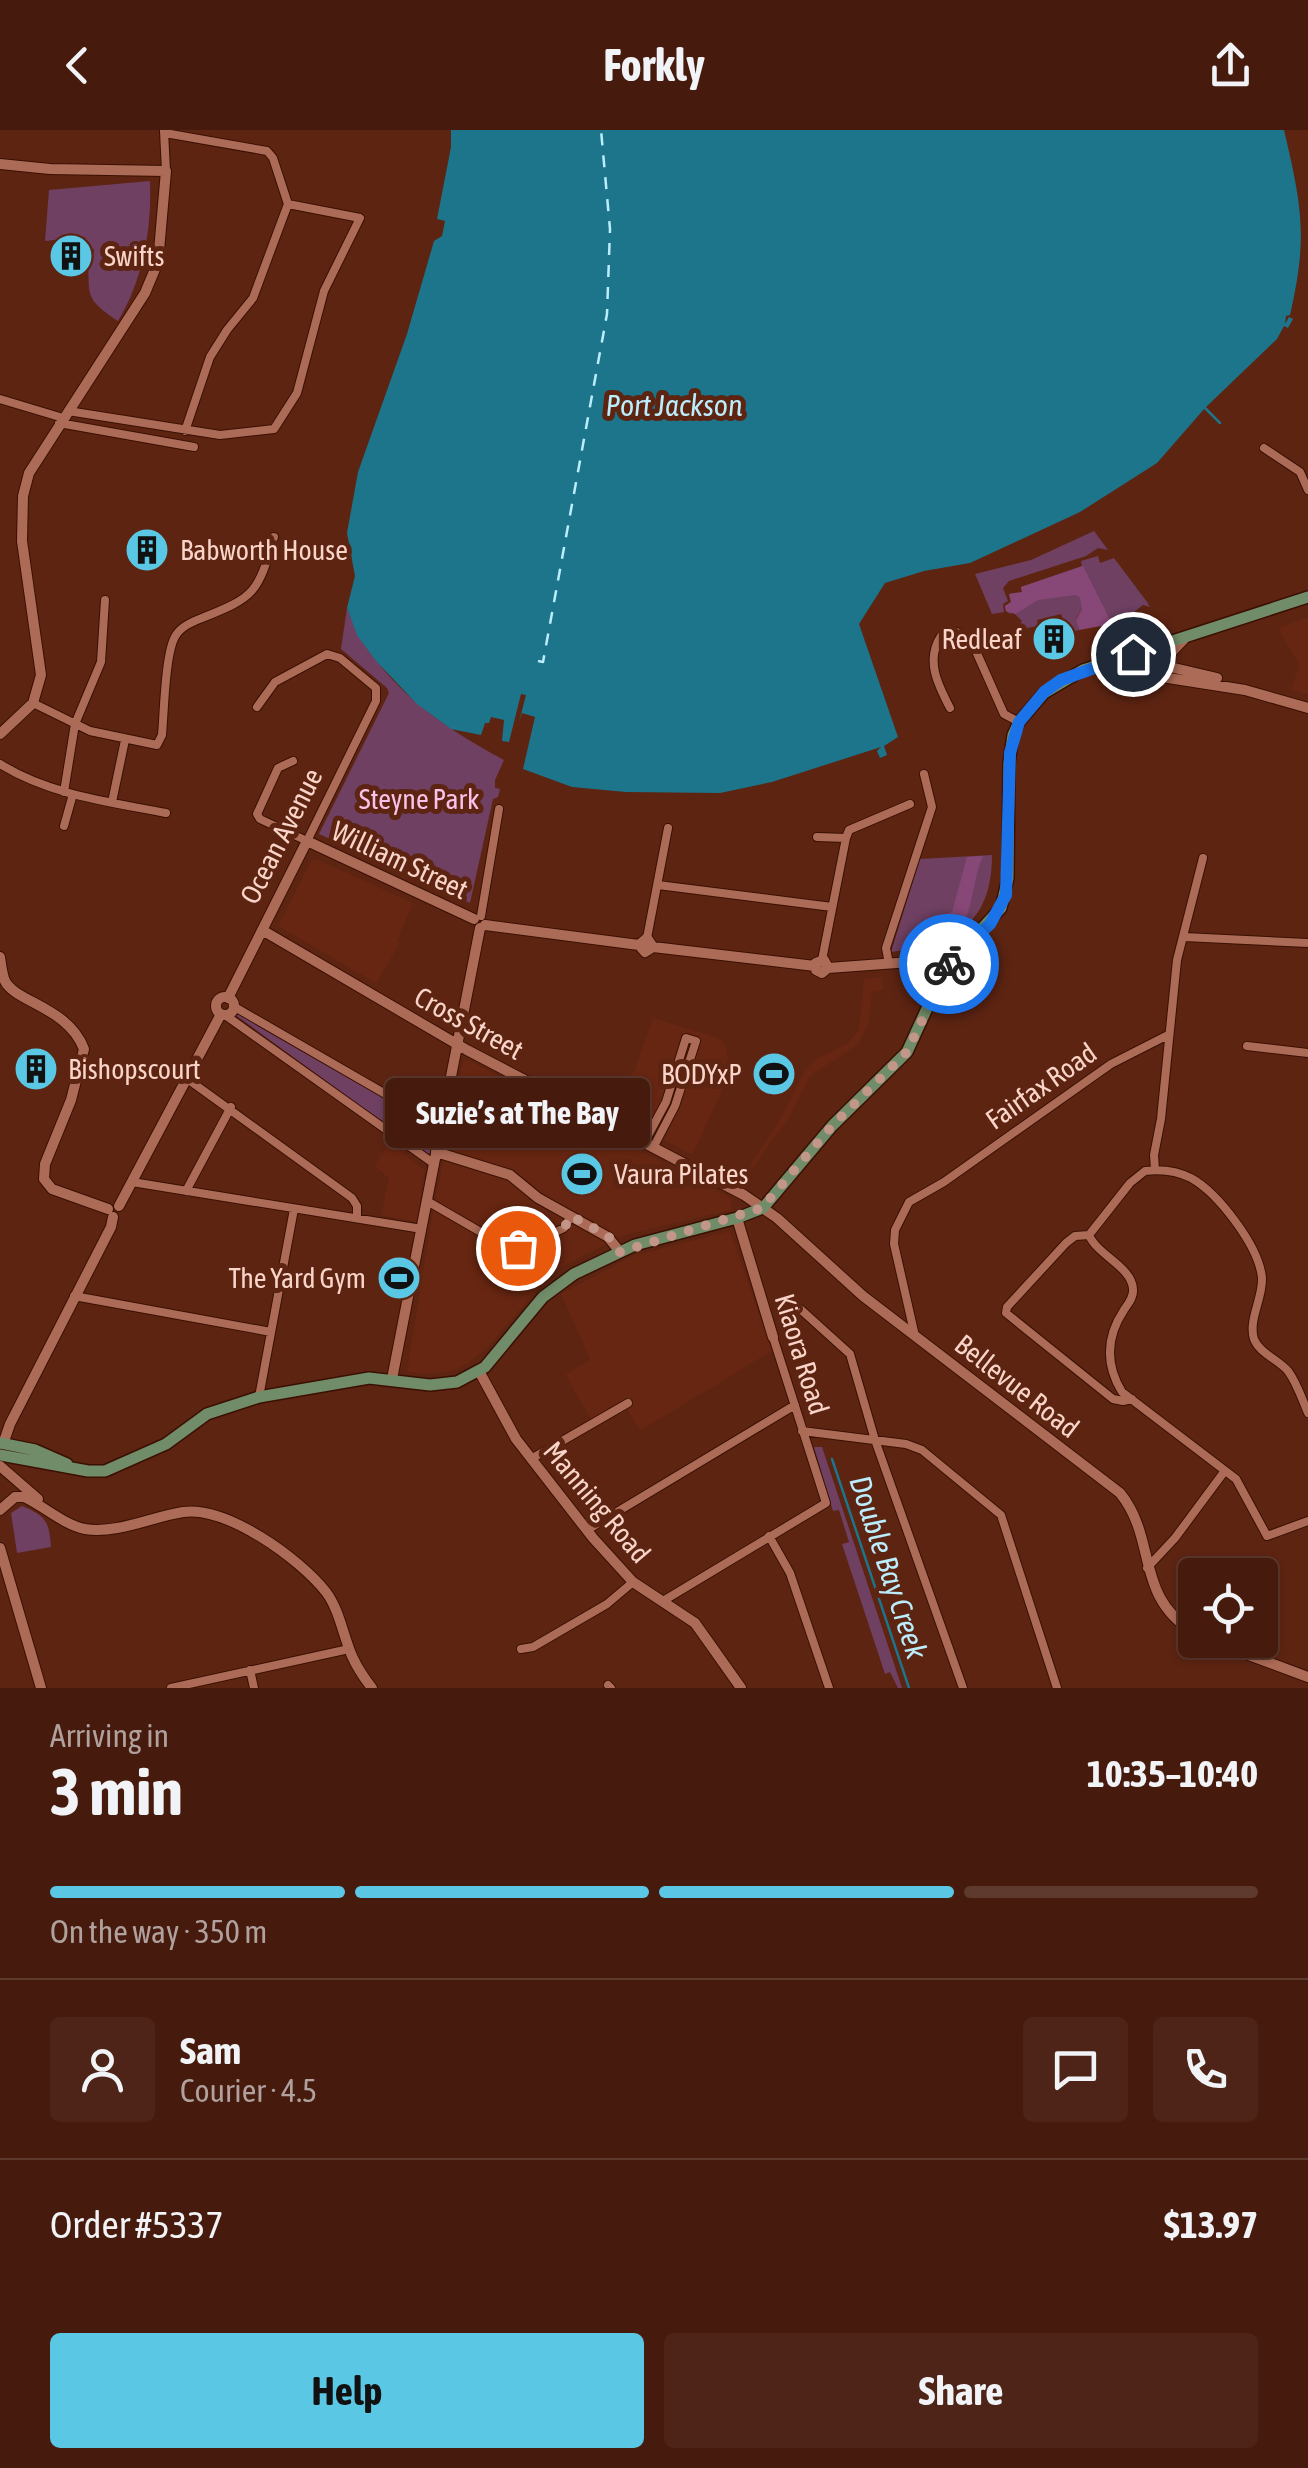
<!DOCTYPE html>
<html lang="en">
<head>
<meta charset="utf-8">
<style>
  body { margin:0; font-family:"Asap Condensed",sans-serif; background:#4d2417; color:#f1f3f6; height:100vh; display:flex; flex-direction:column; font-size:38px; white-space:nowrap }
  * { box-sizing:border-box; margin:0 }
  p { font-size:32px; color:#b0a19e }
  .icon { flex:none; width:55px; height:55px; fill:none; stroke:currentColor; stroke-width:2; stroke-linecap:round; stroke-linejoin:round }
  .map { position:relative; height:1558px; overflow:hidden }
  .details { display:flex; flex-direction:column; background:#461b0e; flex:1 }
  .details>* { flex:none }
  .buttons { position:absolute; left:1178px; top:1428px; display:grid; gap:20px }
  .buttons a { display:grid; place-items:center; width:100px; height:100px; border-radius:10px; background:#461b0e; box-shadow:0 2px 8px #0004,0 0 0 2px #5e392e; font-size:50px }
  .pin { position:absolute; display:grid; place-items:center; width:85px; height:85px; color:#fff; margin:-42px; border:5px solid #fff; border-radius:50%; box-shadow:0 2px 10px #0007 }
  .courier { position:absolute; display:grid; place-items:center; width:100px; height:100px; margin:-50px; border:8px solid #1a73e8; border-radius:50%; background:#fff; color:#222; box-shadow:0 2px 12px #0007 }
  .bubble { position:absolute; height:70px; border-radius:10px; background:#461b0e; box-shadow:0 2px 8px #0004,0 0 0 2px #5e392e; font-size:32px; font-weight:700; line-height:70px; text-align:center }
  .headline em { font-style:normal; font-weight:700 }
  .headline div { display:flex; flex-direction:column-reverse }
  .headline { display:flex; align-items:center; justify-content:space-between; height:170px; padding:0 50px }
  h1 { font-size:65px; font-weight:700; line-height:75px }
  .bar { display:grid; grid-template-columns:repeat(4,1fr); gap:15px 10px; align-content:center; height:120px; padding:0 50px }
  .bar i { height:12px; border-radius:8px; background:#5e392e }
  .bar .active { background:#5ac8e5 }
  .bar p { grid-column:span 4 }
  .line { display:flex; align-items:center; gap:25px; padding:0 50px; border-top:2px solid #5e392e }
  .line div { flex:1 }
  .round { display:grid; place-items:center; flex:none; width:105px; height:105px; border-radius:10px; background:#4d2417 }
  .action { display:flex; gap:20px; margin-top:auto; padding:20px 50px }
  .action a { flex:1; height:115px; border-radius:10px; background:#5ac8e5; color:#111; font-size:40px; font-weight:700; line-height:115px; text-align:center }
  .action a+a { background:#4d2417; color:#f1f3f6 }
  header { display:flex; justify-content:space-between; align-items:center; height:130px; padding:0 50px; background:#461b0e; font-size:45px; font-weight:700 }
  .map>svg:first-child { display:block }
  .built { fill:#672611 }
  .green { fill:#6f4062 }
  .forest { fill:#884877 }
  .water { fill:#1c758b }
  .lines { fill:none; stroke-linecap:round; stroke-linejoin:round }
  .stream { stroke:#1c758b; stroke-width:2.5 }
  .ferry { stroke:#bbedfc; stroke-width:2.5; stroke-dasharray:12 10; stroke-linecap:butt }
  .street-casing { stroke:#3a1003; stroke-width:10 }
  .secondary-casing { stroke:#3a1003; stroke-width:12 }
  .primary-casing { stroke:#3a1003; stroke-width:14 }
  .street { stroke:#ac6b57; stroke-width:8 }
  .secondary { stroke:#ac6b57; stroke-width:10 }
  .primary { stroke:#718c68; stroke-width:11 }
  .done { stroke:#c29689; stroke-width:10; stroke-dasharray:0 18 }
  .route { stroke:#1a73e8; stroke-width:12 }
  .labels { text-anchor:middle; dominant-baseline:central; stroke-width:10; stroke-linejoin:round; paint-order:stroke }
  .poi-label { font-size:28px; fill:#f9d4c9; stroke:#5d2412; text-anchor:start }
  .park-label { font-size:28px; fill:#fbc2e9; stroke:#5d2412 }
  .street-label { font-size:28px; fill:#f9d4c9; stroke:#5d2412 }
  .water-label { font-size:30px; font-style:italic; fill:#bbedfc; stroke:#5d2412 }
</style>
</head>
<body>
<header><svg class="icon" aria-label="back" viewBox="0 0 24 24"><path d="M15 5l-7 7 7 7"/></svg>Forkly<svg class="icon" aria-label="share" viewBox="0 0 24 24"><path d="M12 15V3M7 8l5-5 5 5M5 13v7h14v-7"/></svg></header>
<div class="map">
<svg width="1308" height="1558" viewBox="0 0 1308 1558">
  <rect width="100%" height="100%" fill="#5d2412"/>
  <path class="built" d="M1308 487V565L1291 560 1299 535 1278 498Z
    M316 729 413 773 397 811 400 813 376 853 278 796 311 731Z
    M882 847 883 860 872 861 869 891 859 914 810 946 787 991 768 1015 747 1050 742 1047 784 983 805 939 815 930 848 913 859 899 864 849Z
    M653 888 718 908 725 914 731 942 692 1025 611 981 623 946 629 948 635 939Z
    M468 930 732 1069 731 1080 625 1105 569 1133 546 1149 487 1218 470 1232 455 1240 434 1244 407 1242 431 1093 463 931Z
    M390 1013 425 1040 417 1092 381 1085 389 1048 374 1036Z
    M730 1101 772 1221 640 1301 627 1279 594 1294 565 1245 590 1229 561 1164 632 1126Z"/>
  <path class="green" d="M150 51C152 98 143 150 118 191 80 166 92 164 87 124L94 123V119H86L85 107 45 111 49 60Z
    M1094 401 1108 420 1098 418 1086 426 1009 451 1003 458 1008 471 1003 474 1004 482 992 484 975 444 1031 430Z
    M1098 426 1100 433 1114 428 1147 472 1150 477 1143 475 1134 482V490L1147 506 1107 518 1102 498 1082 479 1076 489 1079 500 1068 503 1061 484 1037 490 1038 496 1015 500 1022 491 1013 482 1010 484 1006 481 1005 476 1011 472 1009 464 1022 462 1021 457 1082 436 1081 431Z
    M347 478C373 549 440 596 504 630L495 650V658L500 659 498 667 493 669 470 773 319 704 389 563 387 558 341 519Z
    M992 725C992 795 953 814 891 822L920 729Z
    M239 882 434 996 430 1023 426 1024 237 886Z
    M814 1317H822L902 1558H898L890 1542 885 1544 842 1414 849 1412 839 1380 833 1381Z
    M22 1376C46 1386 49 1391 51 1417L17 1423 11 1383Z"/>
  <path class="forest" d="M1083 436 1112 494 1079 500 1076 490 1082 479 1080 467 1075 465 1038 470 1015 484 1006 481 1005 476 1011 472 1009 464 1022 462 1021 457Z
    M983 726C970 753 976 791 948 810L943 785 952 782 967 727Z"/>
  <path class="water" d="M451 0H1284C1302 77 1308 107 1290 185L1286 186 1285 194 1289 187 1293 189 1288 198 1284 196 1277 209 1205 278 1157 333 1080 382 970 433 924 441 885 453 859 494 898 607 884 616 887 625 880 628 877 621 881 617 772 652 720 663 626 662 572 657 523 639 535 587 522 583 519 592 526 565 521 564 509 612 502 611 504 590 491 587 489 593H485L481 605 451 599 417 574 376 531 357 505 347 478 355 446 347 403 358 342 407 204 434 111 442 106 445 91 437 89 451 17Z"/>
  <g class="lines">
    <path class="stream" d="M1205 278 1220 293
      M832 1329 909 1558"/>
    <path class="ferry" d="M538 531 543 532 607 184 610 99 601 0"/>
    <defs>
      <path id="street" d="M164 1 166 41
        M165 3 267 21 273 28 288 74 253 168 227 200 210 227 185 301
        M0 269 63 288
        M68 281 220 305 274 299 297 263 324 161 360 88 288 74
        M59 293 194 317
        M1264 318 1300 342 1308 360
        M33 573 90 601 157 615 162 605C164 584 165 521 176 505 182 496 192 492 202 488 255 467 258 463 274 407
        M257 577 275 552 327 524 340 528 376 558V571L307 711 260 689 257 684 278 638 293 631
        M950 578C938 555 925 530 941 506L957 502 971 510 1004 584 1019 592
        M0 634C50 665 110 672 166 683
        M64 662 75 594 101 532 105 470
        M112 672 125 610
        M64 696 73 664
        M817 707 846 708 849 700 910 674
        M658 755 832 777
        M481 786 499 679
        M1184 807 1308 813
        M647 808 668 698
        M822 830 846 708
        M889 834 886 818 932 677 924 644
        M233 876 441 996
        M225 885 433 1033
        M1247 916 1308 923
        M186 948 352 1068 357 1076V1088
        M644 1013 666 972 686 908 696 911 675 976 653 1018
        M1155 1040 1154 1025 1161 989 1177 830 1203 728
        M132 1052 422 1099
        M186 1061 231 977
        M427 1071 498 1112 514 1117 529 1115 564 1098 571 1086
        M1089 1105C1097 1125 1132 1137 1133 1159 1134 1167 1128 1174 1124 1180 1106 1207 1105 1234 1122 1262L1236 1349 1267 1406 1308 1391
        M1089 1105 1130 1053 1145 1041C1160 1039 1177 1041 1191 1048 1218 1063 1259 1116 1262 1148 1263 1168 1248 1190 1254 1209 1259 1223 1279 1230 1288 1241 1297 1253 1302 1269 1308 1283
        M1089 1105 1075 1106 1066 1113 1007 1177 1006 1183 1113 1269 1123 1271 1132 1269
        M74 1166 271 1202
        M788 1168 850 1224 875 1310 963 1558
        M915 1206 894 1114 895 1100 909 1072 944 1052 1111 934 1168 905
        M259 1267 294 1079
        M802 1301 906 1314 922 1320 1001 1385 1057 1558
        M531 1329 628 1273
        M587 1400 795 1275
        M769 1406 790 1443 829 1558
        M1147 1438 1175 1408 1224 1342
        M663 1471 826 1373 773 1207
        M521 1519 533 1517 607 1474 633 1452
        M250 1540 254 1558
        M608 1555 611 1558
        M171 1558 349 1519"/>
      <path id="secondary" d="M0 34 50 39 166 41 158 132 145 163 29 343 23 366 22 411 41 545 33 573 0 604
        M1184 509 1169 525 1170 537 1217 548
        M1116 530 1130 542 1245 560 1308 578
        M485 795 639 815
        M262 800 467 920 744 1065 777 1088 863 1166 1120 1363C1158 1410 1134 1467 1195 1503
        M653 817 647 808 639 815 645 822 653 817 815 836
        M0 827C1 834 2 844 5 851 15 872 68 877 84 919L71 970 45 1034 44 1049 52 1059 108 1079
        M916 827 945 820 970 808
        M828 838 824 830 816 833V840L822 843 828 838 924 831 946 837
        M216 876a9 9 0 1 1 18 0a9 9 0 1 1-18 0Z
        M228 868 307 711 474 789
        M436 1022 510 1045 538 1068 608 1107 620 1122
        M119 1076 221 884
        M737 1088 773 1207
        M479 1241 516 1309 593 1408 633 1452 695 1493 741 1558
        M392 1249 480 798
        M3 1314 10 1294 111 1097 113 1087
        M0 1336 38 1369
        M0 1380 15 1367H24C44 1376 64 1395 85 1399 118 1404 151 1387 183 1382 227 1376 299 1428 326 1462 339 1479 343 1505 352 1526 357 1537 364 1548 372 1558
        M0 1418 41 1558
        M1208 1510 1308 1547"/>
      <path id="primary" d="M0 1313 35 1320 67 1334
        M0 1325 88 1341H105L166 1314 207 1284 259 1267 369 1248 430 1255 457 1252 485 1237 543 1167 574 1144 635 1115 737 1088 763 1078 832 996 907 922 946 837 1001 778 1008 748 1009 633 1013 605 1019 592 1044 563 1083 540 1308 467"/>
    </defs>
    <use href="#street" class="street-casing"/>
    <use href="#secondary" class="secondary-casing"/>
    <use href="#primary" class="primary-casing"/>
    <use href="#street" class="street"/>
    <use href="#secondary" class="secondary"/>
    <use href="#primary" class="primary"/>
  </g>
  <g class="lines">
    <path class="done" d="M518 1118 564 1098 571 1086 608 1106 620 1122 762 1078 832 996 907 922 949 834"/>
    <path class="route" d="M949 834 990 794 1006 765 1010 623 1019 592 1044 562 1061 550 1133 524"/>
  </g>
  <defs>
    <symbol id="building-disc" viewBox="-11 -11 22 22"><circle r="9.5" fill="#5ac8e5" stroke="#5d2412"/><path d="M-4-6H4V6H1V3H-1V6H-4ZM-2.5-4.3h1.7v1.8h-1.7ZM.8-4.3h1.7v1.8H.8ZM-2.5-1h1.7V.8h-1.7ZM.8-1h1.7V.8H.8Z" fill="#111"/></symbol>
    <symbol id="stadium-disc" viewBox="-11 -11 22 22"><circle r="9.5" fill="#5ac8e5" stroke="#5d2412"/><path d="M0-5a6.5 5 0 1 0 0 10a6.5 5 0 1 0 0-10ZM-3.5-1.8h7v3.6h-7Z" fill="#111"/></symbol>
  </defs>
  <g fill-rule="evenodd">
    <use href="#building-disc" x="46" y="101" width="50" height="50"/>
    <use href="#building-disc" x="122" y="395" width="50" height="50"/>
    <use href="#building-disc" x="1029" y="484" width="50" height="50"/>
    <use href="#building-disc" x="11" y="914" width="50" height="50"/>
    <use href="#stadium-disc" x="749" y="919" width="50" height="50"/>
    <use href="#stadium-disc" x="557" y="1019" width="50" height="50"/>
    <use href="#stadium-disc" x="374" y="1123" width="50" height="50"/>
  </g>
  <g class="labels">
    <g class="poi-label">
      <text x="104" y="126">Swifts</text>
      <text x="180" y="420">Babworth House</text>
      <text x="1022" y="509" text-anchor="end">Redleaf</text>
      <text x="68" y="939">Bishopscourt</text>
      <text x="742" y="944" text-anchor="end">BODYxP</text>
      <text x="614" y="1044">Vaura Pilates</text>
      <text x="366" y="1148" text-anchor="end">The Yard Gym</text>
    </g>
    <g class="park-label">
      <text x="419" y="669">Steyne Park</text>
    </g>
    <g class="street-label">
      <text transform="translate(281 706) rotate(-63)">Ocean Avenue</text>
      <text transform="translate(400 730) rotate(25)">William Street</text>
      <text transform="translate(469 893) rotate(29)">Cross Street</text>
      <text transform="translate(1041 956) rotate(-35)">Fairfax Road</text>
      <text transform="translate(802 1224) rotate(73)">Kiaora Road</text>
      <text transform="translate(1017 1256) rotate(38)">Bellevue Road</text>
      <text transform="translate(597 1372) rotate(50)">Manning Road</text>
    </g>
    <g class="water-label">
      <text x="674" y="275">Port Jackson</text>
      <text transform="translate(889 1437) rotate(72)">Double Bay Creek</text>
    </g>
  </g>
</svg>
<div class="buttons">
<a><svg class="icon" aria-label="locate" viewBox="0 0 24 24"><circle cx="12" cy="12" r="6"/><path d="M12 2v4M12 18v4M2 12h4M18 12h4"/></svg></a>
</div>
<div class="pin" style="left:518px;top:1118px;background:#ea580c"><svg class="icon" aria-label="bag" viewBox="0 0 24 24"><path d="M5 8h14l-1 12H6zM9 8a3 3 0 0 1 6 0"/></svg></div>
<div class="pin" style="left:1133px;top:524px;background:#1f2937"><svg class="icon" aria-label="home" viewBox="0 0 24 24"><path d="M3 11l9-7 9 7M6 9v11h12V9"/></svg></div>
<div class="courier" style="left:949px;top:834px"><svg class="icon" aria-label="bike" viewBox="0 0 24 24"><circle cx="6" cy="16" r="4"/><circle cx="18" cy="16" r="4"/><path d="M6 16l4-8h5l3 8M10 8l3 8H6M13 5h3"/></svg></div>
<div class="bubble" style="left:385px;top:948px;width:265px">Suzie’s at The Bay</div>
</div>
<section class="details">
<div class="headline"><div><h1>3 min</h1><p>Arriving in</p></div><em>10:35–10:40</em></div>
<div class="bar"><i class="active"></i><i class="active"></i><i class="active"></i><i></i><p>On the way · 350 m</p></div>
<div class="line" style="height:180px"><a class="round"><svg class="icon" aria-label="person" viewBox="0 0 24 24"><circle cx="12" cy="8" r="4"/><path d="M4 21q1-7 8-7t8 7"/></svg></a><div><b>Sam</b><p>Courier · 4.5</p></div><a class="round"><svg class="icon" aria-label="chat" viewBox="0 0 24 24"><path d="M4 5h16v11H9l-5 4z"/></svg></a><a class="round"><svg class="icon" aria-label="phone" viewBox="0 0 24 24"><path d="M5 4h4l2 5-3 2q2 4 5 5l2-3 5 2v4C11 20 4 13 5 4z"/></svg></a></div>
<div class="line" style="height:130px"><div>Order #5337</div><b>$13.97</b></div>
<div class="action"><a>Help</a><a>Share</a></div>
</section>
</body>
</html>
